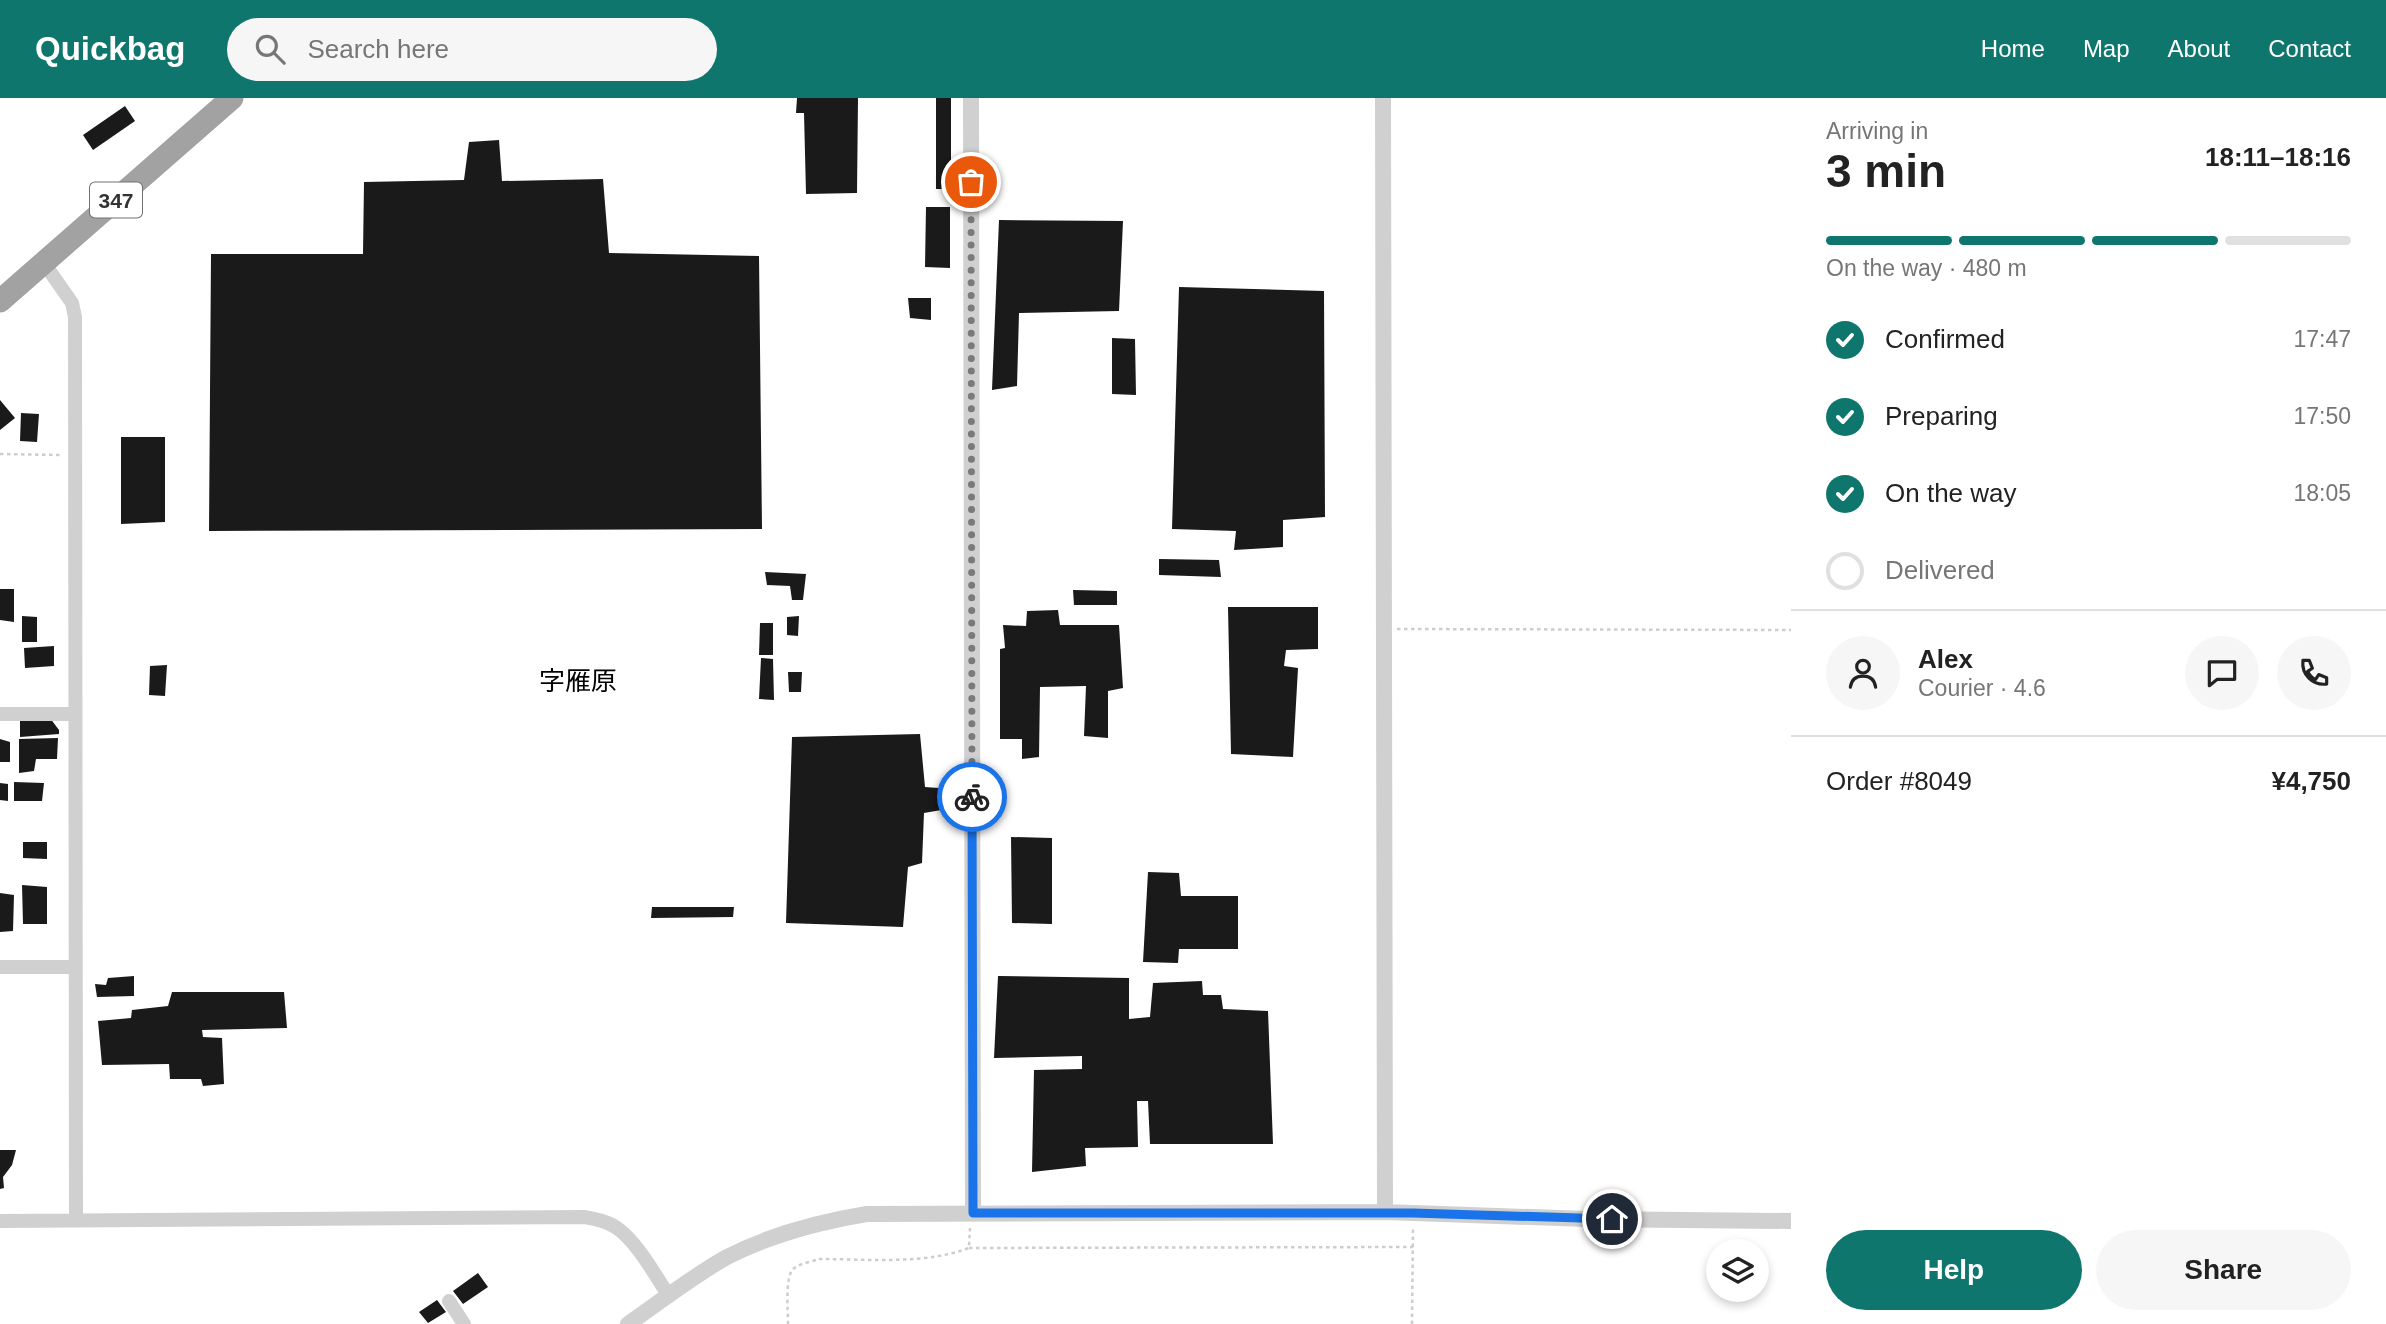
<!DOCTYPE html>
<html lang="en">
<head>
<meta charset="utf-8">
<style>
  body { margin:0; font-family:Helvetica,"Noto Sans JP",sans-serif; background:#f6f6f6; color:#222; height:100vh; display:flex; flex-direction:column; font-size:26px; white-space:nowrap }
  * { box-sizing:border-box; margin:0 }
  p { font-size:23px; color:#767676 }
  .icon { flex:none; width:38px; height:38px; fill:none; stroke:currentColor; stroke-width:2; stroke-linecap:round; stroke-linejoin:round }
  .map { position:relative; flex:1; overflow:hidden }
  .sheet { display:flex; flex-direction:column; background:#fff; width:595px }
  .sheet>* { flex:none }
  .controls { position:absolute; left:1706px; top:1141px; display:grid; gap:14px }
  .controls a { display:grid; place-items:center; width:63px; height:63px; border-radius:50%; background:#fff; box-shadow:0 4px 10px #0003; font-size:35px }
  .pin { position:absolute; display:grid; place-items:center; width:60px; height:60px; color:#fff; margin:-30px; border:4px solid #fff; border-radius:50%; box-shadow:0 2px 7px #0007 }
  .courier { position:absolute; display:grid; place-items:center; width:70px; height:70px; margin:-35px; border:5px solid #1a73e8; border-radius:50%; background:#fff; color:#222; box-shadow:0 2px 9px #0007 }
  .summary em { font-style:normal; font-weight:700 }
  .summary div { display:flex; flex-direction:column-reverse }
  .summary { display:flex; align-items:center; justify-content:space-between; height:119px; padding:0 35px }
  h1 { font-size:46px; font-weight:700; line-height:52px }
  .bar { display:grid; grid-template-columns:repeat(4,1fr); gap:10px 7px; align-content:center; height:84px; padding:0 35px }
  .bar i { height:9px; border-radius:5px; background:#e0e0e0 }
  .bar .active { background:#0f766e }
  .bar p { grid-column:span 4 }
  .line { display:flex; align-items:center; gap:18px; padding:0 35px; border-top:2px solid #e0e0e0 }
  .line div { flex:1 }
  .round { display:grid; place-items:center; flex:none; width:74px; height:74px; border-radius:37px; background:#f6f6f6 }
  ol { padding:0 35px; list-style:none }
  li { display:flex; align-items:center; gap:21px; height:77px }
  li p { margin-inline-start:auto }
  li .icon { padding:7px; border-radius:50%; background:#0f766e; color:#fff; stroke-width:4 }
  li:last-child { color:#767676 }
  li i { width:38px; height:38px; border:4px solid #e0e0e0; border-radius:50% }
  .primary-button { display:flex; gap:14px; margin-top:auto; padding:14px 35px }
  .primary-button a { flex:1; height:80px; border-radius:42px; background:#0f766e; color:#fff; font-size:28px; font-weight:700; line-height:80px; text-align:center }
  .primary-button a+a { background:#f6f6f6; color:#222 }
  header { display:flex; align-items:center; gap:42px; box-sizing:border-box; height:98px; padding:0 35px; background:#0f766e; color:#fff }
  header strong { font-size:33px }
  nav { display:flex; gap:38px; margin-inline-start:auto; font-size:24px }
  .search { width:490px; height:63px; background:#f6f6f6; display:flex; align-items:center; gap:18px; box-sizing:border-box; padding:0 24px; border-radius:38px; color:#767676; font-size:26px }
  main { display:flex; flex:1; min-height:0 }
  .map>svg:first-child { display:block }
  .building { fill:#1a1a1a }
  .lines { fill:none; stroke-linecap:round; stroke-linejoin:round }
  .path { stroke:#cdcdcd; stroke-width:2.5; stroke-dasharray:3.5 3.5; stroke-linecap:butt }
  .minor { stroke:#d0d0d0; stroke-width:14 }
  .tertiary { stroke:#d0d0d0; stroke-width:16 }
  .trunk { stroke:#a2a2a2; stroke-width:23 }
  .done { stroke:#7a7a7a; stroke-width:7; stroke-dasharray:0 12.6 }
  .route { stroke:#1a73e8; stroke-width:9 }
  .labels { text-anchor:middle; dominant-baseline:central; stroke-width:7; stroke-linejoin:round; paint-order:stroke }
  .shield { fill:#fff; stroke:#707070; stroke-width:2 }
  .shield-label { font-size:21px; font-weight:bold; fill:#333 }
  .quarter-label { font-size:26px; fill:#000; stroke:#fff }
</style>
</head>
<body>
<header>
<strong>Quickbag</strong>
<div class="search"><svg class="icon" aria-label="search" viewBox="0 0 24 24"><circle cx="10" cy="10" r="6"/><path d="M15 15l6 6"/></svg>Search here</div>
<nav><a>Home</a><a>Map</a><a>About</a><a>Contact</a></nav>
</header>
<main>
<div class="map">
<svg width="1791" height="1226" viewBox="0 0 1791 1226">
  <rect width="100%" height="100%" fill="#fff"/>
  <path class="building" d="M797 0H858L857 95 806 96 804 15H796Z
    M936 0H951V91H936Z
    M125 8 135 23 93 52 83 37Z
    M499 42 502 83 603 81 609 155 759 158 762 431 209 433 211 156H363L364 84 464 82 469 44Z
    M926 109H950V170L925 169Z
    M999 122 1123 123 1119 213 1019 215 1017 288 992 292Z
    M1179 189 1324 193 1325 419 1283 422V449L1234 452 1236 433 1172 431Z
    M908 200H931V222L910 220Z
    M1112 240 1135 241 1136 297 1112 296Z
    M0 302 15 320 0 332Z
    M21 315 39 316 37 344 20 343Z
    M121 339H165V424L121 426Z
    M1159 461 1219 462 1221 479 1159 477Z
    M765 474 806 476 803 502H792L790 488 767 487Z
    M0 491H14V524L0 522Z
    M1073 492 1117 493V507H1074Z
    M1228 509H1318V551L1286 552 1284 568 1298 570 1293 659 1231 656Z
    M1058 512 1060 527H1119L1123 590 1108 593V640L1084 638 1086 588 1040 589 1039 659 1022 661V641H1000V551L1005 550 1003 527 1026 528 1027 513Z
    M22 518 37 519V544H22Z
    M799 518 798 538 787 537V519Z
    M760 525H773V557H759Z
    M54 548V568L25 570 24 550Z
    M761 560 773 561 774 602 759 601Z
    M167 567 165 598 149 597 150 568Z
    M788 574H802L801 594H789Z
    M20 620H50L59 632V636L20 639Z
    M920 636 925 689 952 691 953 710 924 715 922 765 908 769 903 829 786 825 792 639Z
    M58 640 57 661H36L34 673 19 675V641Z
    M0 641 10 644V664H0Z
    M14 684 44 685 42 703H14Z
    M0 685 8 686V703L0 702Z
    M1011 739 1052 740V826L1012 825Z
    M23 744H47V761L23 760Z
    M1148 774 1179 775 1181 798H1238V851H1179L1178 865 1143 864Z
    M22 787 47 789V826H23Z
    M0 795 14 797 13 833 0 834Z
    M652 809H734L733 819 651 820Z
    M134 878V898L97 899 95 886 106 887 108 880Z
    M998 878 1129 880V921L1150 919 1153 885 1202 883 1203 897H1221L1223 911 1268 913 1273 1046H1150L1148 1003H1137L1138 1049 1085 1050 1086 1068 1032 1074 1034 972 1082 971V958L994 960Z
    M172 894H284L287 930 202 932 203 939 222 940 224 986 203 988 201 981H170L169 966 102 967 98 923 131 920 132 912 168 908Z
    M0 1052H16L12 1067 3 1079 4 1090 0 1091Z
    M478 1175 488 1189 463 1206 453 1193Z
    M437 1202 446 1214 428 1225 419 1214Z"/>
  <g class="lines">
    <path class="path" d="M0 356 60 357
      M1397 531 1791 532
      M969 1150 1413 1149
      M788 1226C788 1214 785 1179 793 1171 800 1165 811 1164 819 1161 868 1161 923 1167 969 1150L970 1130
      M1412 1226 1413 1131"/>
    <path class="minor" d="M44 165 72 205 75 219 76 1122
      M0 616H75
      M0 869H75
      M0 1123 584 1119C595 1121 607 1123 617 1130 637 1144 655 1177 669 1198
      M449 1203 464 1226"/>
    <path class="tertiary" d="M971 0 973 1115
      M1383 0 1385 1114
      M628 1226C660 1204 693 1178 727 1159 772 1136 818 1124 867 1116L1385 1114 1587 1121 1791 1123"/>
    <path class="trunk" d="M0 203 232 0"/>
  </g>
  <g class="lines">
    <path class="done" d="M971 84 972 699"/>
    <path class="route" d="M972 699 973 1115H1413L1612 1121"/>
  </g>
  <g class="labels">
    <rect class="shield" x="90" y="84.5" width="52" height="35" rx="5"/>
    <g class="shield-label">
      <text x="116" y="102">347</text>
    </g>
    <g class="quarter-label">
      <text x="578" y="583">字雁原</text>
    </g>
  </g>
</svg>
<div class="controls">
<a><svg class="icon" aria-label="layers" viewBox="0 0 24 24"><path d="M12 4l9 5-9 5-9-5zM3 14l9 5 9-5"/></svg></a>
</div>
<div class="pin" style="left:971px;top:84px;background:#ea580c"><svg class="icon" aria-label="bag" viewBox="0 0 24 24"><path d="M5 8h14l-1 12H6zM9 8a3 3 0 0 1 6 0"/></svg></div>
<div class="pin" style="left:1612px;top:1121px;background:#1f2937"><svg class="icon" aria-label="home" viewBox="0 0 24 24"><path d="M3 11l9-7 9 7M6 9v11h12V9"/></svg></div>
<div class="courier" style="left:972px;top:699px"><svg class="icon" aria-label="bike" viewBox="0 0 24 24"><circle cx="6" cy="16" r="4"/><circle cx="18" cy="16" r="4"/><path d="M6 16l4-8h5l3 8M10 8l3 8H6M13 5h3"/></svg></div>
</div>
<section class="sheet">
<div class="summary"><div><h1>3 min</h1><p>Arriving in</p></div><em>18:11–18:16</em></div>
<div class="bar"><i class="active"></i><i class="active"></i><i class="active"></i><i></i><p>On the way · 480 m</p></div>
<ol>
<li><svg class="icon" aria-label="check" viewBox="0 0 24 24"><path d="M5 12l5 5 9-10"/></svg>Confirmed<p>17:47</p></li>
<li><svg class="icon" aria-label="check" viewBox="0 0 24 24"><path d="M5 12l5 5 9-10"/></svg>Preparing<p>17:50</p></li>
<li><svg class="icon" aria-label="check" viewBox="0 0 24 24"><path d="M5 12l5 5 9-10"/></svg>On the way<p>18:05</p></li>
<li><i></i>Delivered</li>
</ol>
<div class="line" style="height:126px"><a class="round"><svg class="icon" aria-label="person" viewBox="0 0 24 24"><circle cx="12" cy="8" r="4"/><path d="M4 21q1-7 8-7t8 7"/></svg></a><div><b>Alex</b><p>Courier · 4.6</p></div><a class="round"><svg class="icon" aria-label="chat" viewBox="0 0 24 24"><path d="M4 5h16v11H9l-5 4z"/></svg></a><a class="round"><svg class="icon" aria-label="phone" viewBox="0 0 24 24"><path d="M5 4h4l2 5-3 2q2 4 5 5l2-3 5 2v4C11 20 4 13 5 4z"/></svg></a></div>
<div class="line" style="height:91px"><div>Order #8049</div><b>¥4,750</b></div>
<div class="primary-button"><a>Help</a><a>Share</a></div>
</section>
</main>
</body>
</html>
